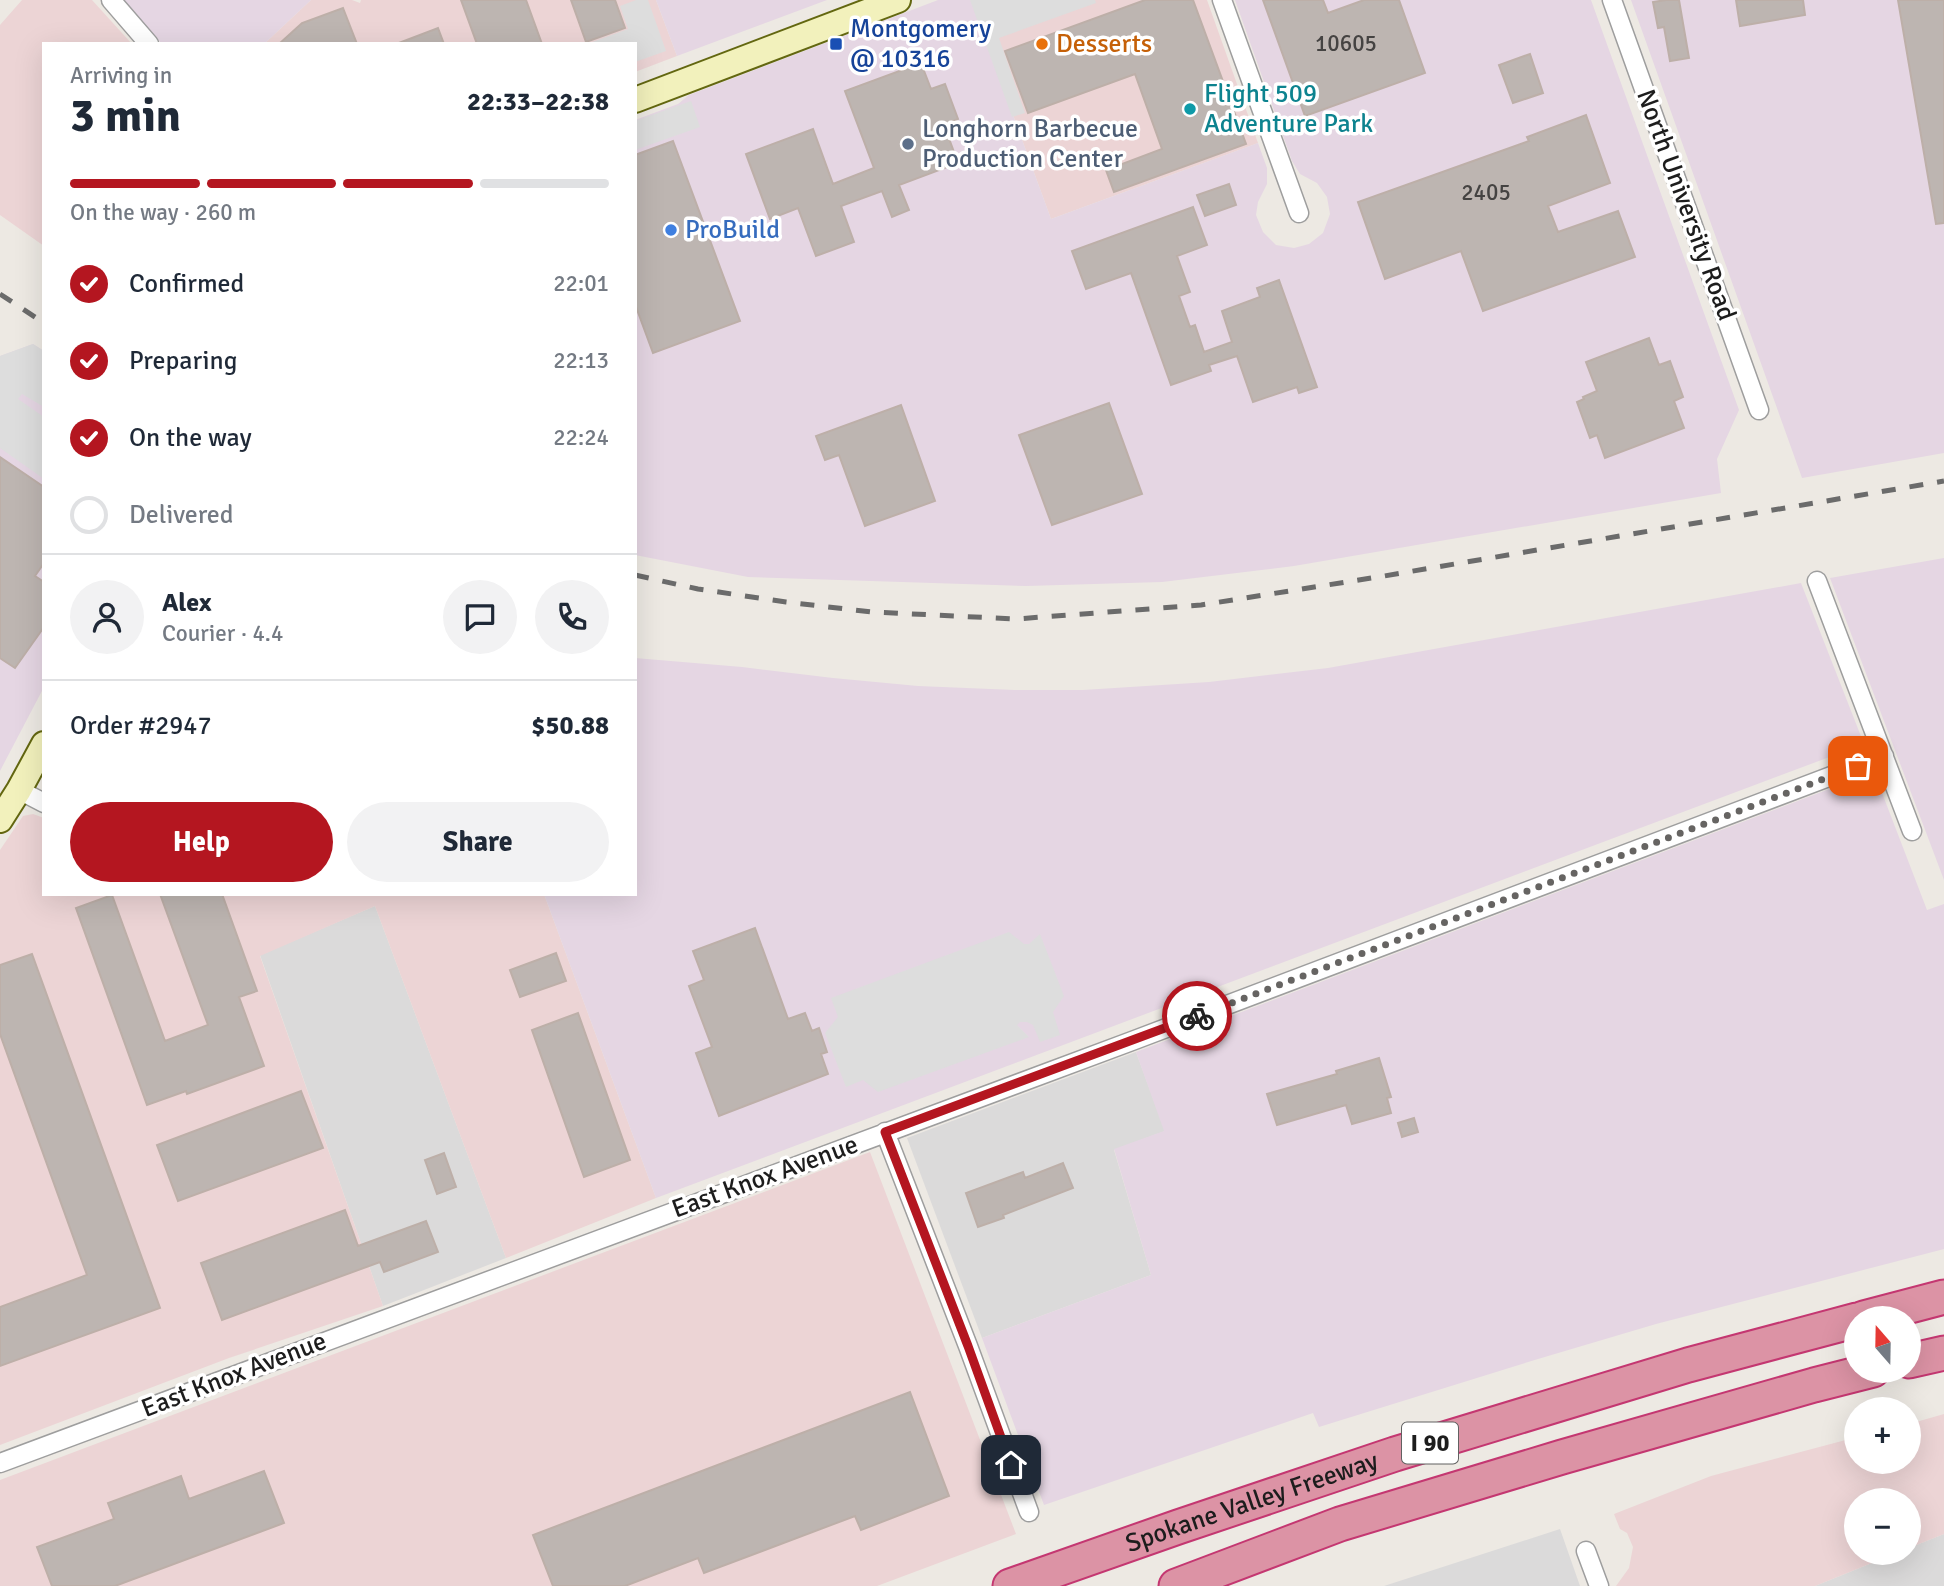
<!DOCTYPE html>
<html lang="en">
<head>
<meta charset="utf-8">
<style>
  body { margin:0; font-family:Signika,sans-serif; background:#f2f2f3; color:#1f2937; height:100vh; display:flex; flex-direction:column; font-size:26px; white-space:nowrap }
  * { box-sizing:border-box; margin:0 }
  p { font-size:23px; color:#747a83 }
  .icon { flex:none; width:38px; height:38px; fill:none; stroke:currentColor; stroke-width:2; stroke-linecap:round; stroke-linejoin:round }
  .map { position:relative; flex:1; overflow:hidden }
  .details { position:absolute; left:42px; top:42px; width:595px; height:854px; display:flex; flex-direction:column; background:#fff; border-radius:0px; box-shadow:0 7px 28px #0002 }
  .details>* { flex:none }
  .needle { width:46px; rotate:340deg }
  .controls { position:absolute; left:1844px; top:1306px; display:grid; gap:14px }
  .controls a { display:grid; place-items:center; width:77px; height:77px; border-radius:50%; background:#fff; box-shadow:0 7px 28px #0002; font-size:35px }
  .pin { position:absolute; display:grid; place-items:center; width:60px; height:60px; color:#fff; margin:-30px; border-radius:14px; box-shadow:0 4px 10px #0006 }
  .courier { position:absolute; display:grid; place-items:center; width:70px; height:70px; margin:-35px; border:5px solid #b41620; border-radius:50%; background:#fff; color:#222; box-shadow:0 2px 9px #0007 }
  .overview em { font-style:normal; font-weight:700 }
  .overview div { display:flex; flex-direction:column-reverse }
  .overview { display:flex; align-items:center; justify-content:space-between; height:119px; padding:0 28px }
  h1 { font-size:46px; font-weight:700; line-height:52px }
  .bar { display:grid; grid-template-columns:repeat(4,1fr); gap:10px 7px; align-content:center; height:84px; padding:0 28px }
  .bar i { height:9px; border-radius:5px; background:#e0e1e3 }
  .bar .active { background:#b41620 }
  .bar p { grid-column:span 4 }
  .line { display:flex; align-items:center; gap:18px; padding:0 28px; border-top:2px solid #e0e1e3 }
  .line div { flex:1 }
  .round { display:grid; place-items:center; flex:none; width:74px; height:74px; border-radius:37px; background:#f2f2f3 }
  ol { padding:0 28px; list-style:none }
  li { display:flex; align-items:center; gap:21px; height:77px }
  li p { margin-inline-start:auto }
  li .icon { padding:7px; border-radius:50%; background:#b41620; color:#fff; stroke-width:4 }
  li:last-child { color:#747a83 }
  li i { width:38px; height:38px; border:4px solid #e0e1e3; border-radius:50% }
  .primary-button { display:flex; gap:14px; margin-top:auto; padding:14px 28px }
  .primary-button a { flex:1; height:80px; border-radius:42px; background:#b41620; color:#fff; font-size:28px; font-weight:700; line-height:80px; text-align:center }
  .primary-button a+a { background:#f2f2f3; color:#1f2937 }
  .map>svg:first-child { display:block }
  .residential { fill:#dbdada }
  .commercial { fill:#ecd4d5 }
  .industrial { fill:#e5d6e3 }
  .parking { fill:#ddd }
  .building { fill:#bdb5b1; stroke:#bdafa8; stroke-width:2 }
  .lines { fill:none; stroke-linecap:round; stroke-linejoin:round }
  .minor-casing { stroke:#9e9e9e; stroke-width:21 }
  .secondary-casing { stroke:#636710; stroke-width:28 }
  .motorway-casing { stroke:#c43771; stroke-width:37 }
  .minor { stroke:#fff; stroke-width:18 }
  .secondary { stroke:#f2f1bc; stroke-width:24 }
  .motorway { stroke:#dc93a5; stroke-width:33 }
  .rail { stroke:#6b6b6b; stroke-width:5; stroke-dasharray:14 14; stroke-linecap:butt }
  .done { stroke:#666462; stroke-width:7; stroke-dasharray:0 12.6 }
  .route { stroke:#b41620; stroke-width:9 }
  .transit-dot { fill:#1a4fb4; stroke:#fff; stroke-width:2.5 }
  .food-dot { fill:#e8710a; stroke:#fff; stroke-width:2.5 }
  .culture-dot { fill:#0f9aa8; stroke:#fff; stroke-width:2.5 }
  .service-dot { fill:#5c6f8a; stroke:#fff; stroke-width:2.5 }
  .shop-dot { fill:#3f7fe0; stroke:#fff; stroke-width:2.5 }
  .labels { text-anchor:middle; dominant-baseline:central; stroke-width:7; stroke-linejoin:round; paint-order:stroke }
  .number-label { font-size:23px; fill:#454342 }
  .shield { fill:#fff; stroke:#616161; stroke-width:2 }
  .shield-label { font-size:24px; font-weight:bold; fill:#1d1d1d }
  .transit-label { font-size:26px; fill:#164399; stroke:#fff; text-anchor:start }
  .food-label { font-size:26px; fill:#c56008; stroke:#fff; text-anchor:start }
  .culture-label { font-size:26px; fill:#0d838f; stroke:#fff; text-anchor:start }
  .service-label { font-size:26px; fill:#4e5e75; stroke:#fff; text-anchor:start }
  .street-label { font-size:26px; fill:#1d1d1d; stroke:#fff }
  .shop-label { font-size:26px; fill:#366cbe; stroke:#fff; text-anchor:start }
</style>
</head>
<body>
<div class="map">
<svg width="1944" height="1586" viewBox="0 0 1944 1586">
  <rect width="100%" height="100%" fill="#ede9e3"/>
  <path class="residential" d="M375 906 506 1258 383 1306 260 955Z
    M1136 1052 1165 1131 1114 1150 1151 1275 982 1338 907 1138Z
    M1560 1529 1580 1586H1384Z
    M1944 1534V1586H1815L1899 1552H1909V1548Z"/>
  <path class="commercial" d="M22 0H92L132 44H44V246L0 215V25Z
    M311 0H352L360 3 361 0H656L677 56 635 72V44H264Z
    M971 0H1207L1258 143 1051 219Z
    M33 814 44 818V894H544L656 1198 506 1258 375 906 260 956 383 1306 229 1358 0 1445V850L23 816Z
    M870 1152 1016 1534 877 1586H0V1480Z
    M1944 1414V1534L1909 1548V1500H1857V1552H1899L1815 1586H1616L1629 1568 1633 1547 1627 1533 1620 1529 1614 1514 1711 1476 1857 1437V1461H1909V1424Z"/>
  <path class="industrial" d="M123 0H311L264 44H162Z
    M656 0H827L677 56Z
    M938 0H971L1051 219 1258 143 1267 168V184L1258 202 1256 215 1263 232 1276 245 1294 248 1309 244 1323 233 1330 214 1327 197 1317 183 1300 174 1292 161 1235 0H1591L1739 410 1717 459 1721 493 1294 566 1162 582 1026 586 748 577 635 555V120L678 104 689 95Z
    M1631 0H1944V453L1802 478Z
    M33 344 44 351V687L0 771V356Z
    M1944 558V880L1830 578Z
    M1801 583 1864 744 656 1198 544 894H635V658L742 667 833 678 918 686 1015 690H1083L1209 682 1328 668Z
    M1874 772 1927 910 1944 904V1249L1656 1324 1538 1359 1319 1427 1313 1413 1044 1505 982 1338 1151 1275 1114 1149 1164 1131 1136 1052Z"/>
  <path class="parking" d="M636 0H648L666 51 635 62V44H587L628 29 620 6Z
    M970 0H1095L1096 3 999 38 1025 113 1012 117Z
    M691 101 700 127 635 150V121Z
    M33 344 44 351V407L22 394 18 399 44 417V479L0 448V356Z
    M1009 932 1024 944H1029L1040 934 1064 996 1053 1012 1060 1035 1040 1042 1033 1025 1027 1022H1020L1017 1025 1029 1037 878 1092 863 1080 846 1087 825 1033 838 1017 831 998Z"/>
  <path class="building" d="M461 0H526L542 44H477Z
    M571 0H615L625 28 586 42Z
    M1145 0H1193L1246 144 1114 192 1106 170 1162 149 1135 74 1028 113 1005 51Z
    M1263 0H1323L1328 13 1364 0H1399L1425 73 1305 116Z
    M1666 0H1679L1689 58 1670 61 1664 27 1658 28 1653 2Z
    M1736 0H1803L1805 15 1740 26Z
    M1898 0H1944V223L1936 224Z
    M343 8 357 44H279L302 23Z
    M438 28 444 44H400L399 43Z
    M1530 54 1543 93 1513 103 1499 65Z
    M921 63 931 89 945 84 958 119 944 125 958 163 899 185 909 210 892 217 882 191 841 206 854 242 816 256 798 208 770 219 746 154 813 129 833 184 874 168 845 91Z
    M1586 115 1610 183 1548 206 1558 232 1618 211 1635 257 1483 311 1461 251 1385 279 1358 202 1529 141 1527 137Z
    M673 141 740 321 653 353 635 304V155Z
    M1229 184 1236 205 1205 216 1197 195Z
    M1193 207 1207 245 1177 256 1190 292 1179 296 1190 327 1195 325 1204 352 1232 342 1222 311 1260 297 1257 288 1279 280 1317 387 1299 393 1297 387 1253 402 1237 356 1209 365 1211 371 1171 385 1131 273 1086 289 1072 251Z
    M1649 338 1659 365 1670 361 1683 397 1674 401 1684 428 1605 458 1597 435 1590 438 1577 402 1584 399 1583 397 1597 391 1586 362Z
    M1109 403 1142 494 1052 525 1019 435Z
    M901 405 935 501 865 526 839 455 825 460 816 436Z
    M0 457 44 487V563L35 576 44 582V627L15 668 0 658Z
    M160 894H222L257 991 239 997 264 1066 187 1094 186 1091 147 1105 76 908 112 895 165 1041 208 1025Z
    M755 928 788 1019 805 1013 812 1031 819 1028 827 1052 821 1054 828 1074 719 1116 696 1053 712 1047 689 986 704 980 693 951Z
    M556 953 566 981 520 997 510 970Z
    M32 954 160 1308 0 1366V1307L87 1275 0 1034V965Z
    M578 1013 630 1160 584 1177 532 1030Z
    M1379 1058 1391 1097 1387 1098 1391 1113 1352 1124 1346 1105 1277 1125 1267 1094 1337 1074 1336 1071Z
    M301 1091 323 1148 178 1201 157 1145Z
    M1414 1118 1418 1132 1402 1137 1398 1123Z
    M444 1153 456 1187 437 1194 425 1160Z
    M1063 1163 1073 1188 1003 1215 1004 1218 978 1227 966 1193 1023 1172 1025 1178Z
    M345 1210 358 1246 426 1221 438 1252 384 1272 380 1262 222 1320 201 1263Z
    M910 1392 949 1496 861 1530 855 1516 704 1573 698 1558 625 1586H553L533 1535Z
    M264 1471 284 1523 115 1586H52L37 1547 114 1519 108 1503 181 1476 189 1499Z"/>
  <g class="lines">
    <defs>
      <path id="minor" d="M111 0 149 44
        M1222 0 1299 213
        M1612 0 1759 410
        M1817 581 1912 831
        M19 790 44 803
        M885 1132 968 1346 1029 1512
        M0 1463 1132 1041 1884 756
        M1586 1551 1599 1586"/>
      <path id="secondary" d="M635 100 898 0
        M0 820 19 790 44 744"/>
      <g id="motorway">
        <path d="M1864 1318 1944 1297"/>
        <path d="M1909 1361 1944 1353"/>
        <path id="s1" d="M1010 1586 1178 1527 1395 1454 1688 1365 1857 1320"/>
        <path d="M1176 1586 1340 1524 1562 1457 1814 1385 1873 1370"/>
      </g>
    </defs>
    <use href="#minor" class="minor-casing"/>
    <use href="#secondary" class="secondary-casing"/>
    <use href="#motorway" class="motorway-casing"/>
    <use href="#minor" class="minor"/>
    <use href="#secondary" class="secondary"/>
    <use href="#motorway" class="motorway"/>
    <path class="rail" d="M0 294 44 323
      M635 575 698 589 786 602 872 612 1016 619 1201 605 1384 576 1944 481"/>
  </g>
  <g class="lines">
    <path class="done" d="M1197 1016 1858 766"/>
    <path class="route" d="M1011 1465 968 1346 885 1132 1197 1016"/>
  </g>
  <rect class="transit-dot" x="829" y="37" width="14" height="14" rx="3.5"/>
  <circle class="food-dot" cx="1042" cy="44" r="7"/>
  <circle class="culture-dot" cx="1190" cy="109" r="7"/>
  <circle class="service-dot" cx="908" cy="144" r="7"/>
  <circle class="shop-dot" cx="671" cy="230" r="7"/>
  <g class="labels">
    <g class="number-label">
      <text x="1346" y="43">10605</text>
      <text x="1486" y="192">2405</text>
    </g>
    <rect class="shield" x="1402" y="1422.5" width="56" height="41" rx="5"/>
    <g class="shield-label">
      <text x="1430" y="1443">I 90</text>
    </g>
    <g class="transit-label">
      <text x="850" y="29">Montgomery<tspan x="850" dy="30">@ 10316</tspan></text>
    </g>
    <g class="food-label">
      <text x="1056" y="44">Desserts</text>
    </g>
    <g class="culture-label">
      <text x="1204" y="94">Flight 509<tspan x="1204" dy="30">Adventure Park</tspan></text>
    </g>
    <g class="service-label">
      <text x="922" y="129">Longhorn Barbecue<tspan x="922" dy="30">Production Center</tspan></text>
    </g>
    <g class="street-label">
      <text transform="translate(1686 205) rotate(70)">North University Road</text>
      <text transform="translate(765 1177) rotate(-20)">East Knox Avenue</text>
      <text transform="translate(234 1375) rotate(-21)">East Knox Avenue</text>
      <text stroke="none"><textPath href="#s1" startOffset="256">Spokane Valley Freeway</textPath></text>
    </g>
    <g class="shop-label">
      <text x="685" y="230">ProBuild</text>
    </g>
  </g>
</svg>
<div class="controls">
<a><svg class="needle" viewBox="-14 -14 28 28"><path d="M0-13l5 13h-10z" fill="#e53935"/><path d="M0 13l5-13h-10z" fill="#747a83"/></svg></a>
<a>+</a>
<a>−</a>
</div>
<div class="pin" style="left:1858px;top:766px;background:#ea580c"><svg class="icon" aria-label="bag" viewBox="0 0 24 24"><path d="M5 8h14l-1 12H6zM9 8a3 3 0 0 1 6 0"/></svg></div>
<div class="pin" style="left:1011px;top:1465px;background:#1f2937"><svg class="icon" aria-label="home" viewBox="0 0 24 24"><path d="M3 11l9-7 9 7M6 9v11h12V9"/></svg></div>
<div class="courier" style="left:1197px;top:1016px"><svg class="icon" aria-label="bike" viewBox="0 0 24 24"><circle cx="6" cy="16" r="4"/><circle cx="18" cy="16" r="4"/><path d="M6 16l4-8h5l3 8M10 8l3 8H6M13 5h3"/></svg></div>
<section class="details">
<div class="overview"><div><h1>3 min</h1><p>Arriving in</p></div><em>22:33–22:38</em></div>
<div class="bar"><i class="active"></i><i class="active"></i><i class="active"></i><i></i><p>On the way · 260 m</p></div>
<ol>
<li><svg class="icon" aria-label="check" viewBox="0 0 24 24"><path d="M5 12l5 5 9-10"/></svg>Confirmed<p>22:01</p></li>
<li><svg class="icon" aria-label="check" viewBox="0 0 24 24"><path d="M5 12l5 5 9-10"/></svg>Preparing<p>22:13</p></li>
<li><svg class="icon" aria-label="check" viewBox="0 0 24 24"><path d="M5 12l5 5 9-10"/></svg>On the way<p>22:24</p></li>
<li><i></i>Delivered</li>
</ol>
<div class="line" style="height:126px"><a class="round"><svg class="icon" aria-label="person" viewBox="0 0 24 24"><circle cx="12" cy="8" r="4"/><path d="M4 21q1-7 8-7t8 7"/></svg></a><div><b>Alex</b><p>Courier · 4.4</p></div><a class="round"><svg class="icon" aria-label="chat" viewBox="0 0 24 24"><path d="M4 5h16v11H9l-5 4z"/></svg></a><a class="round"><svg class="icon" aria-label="phone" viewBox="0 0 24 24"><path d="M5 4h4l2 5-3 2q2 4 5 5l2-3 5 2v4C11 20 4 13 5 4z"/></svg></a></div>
<div class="line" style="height:91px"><div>Order #2947</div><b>$50.88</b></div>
<div class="primary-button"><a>Help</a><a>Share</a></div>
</section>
</div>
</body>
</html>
